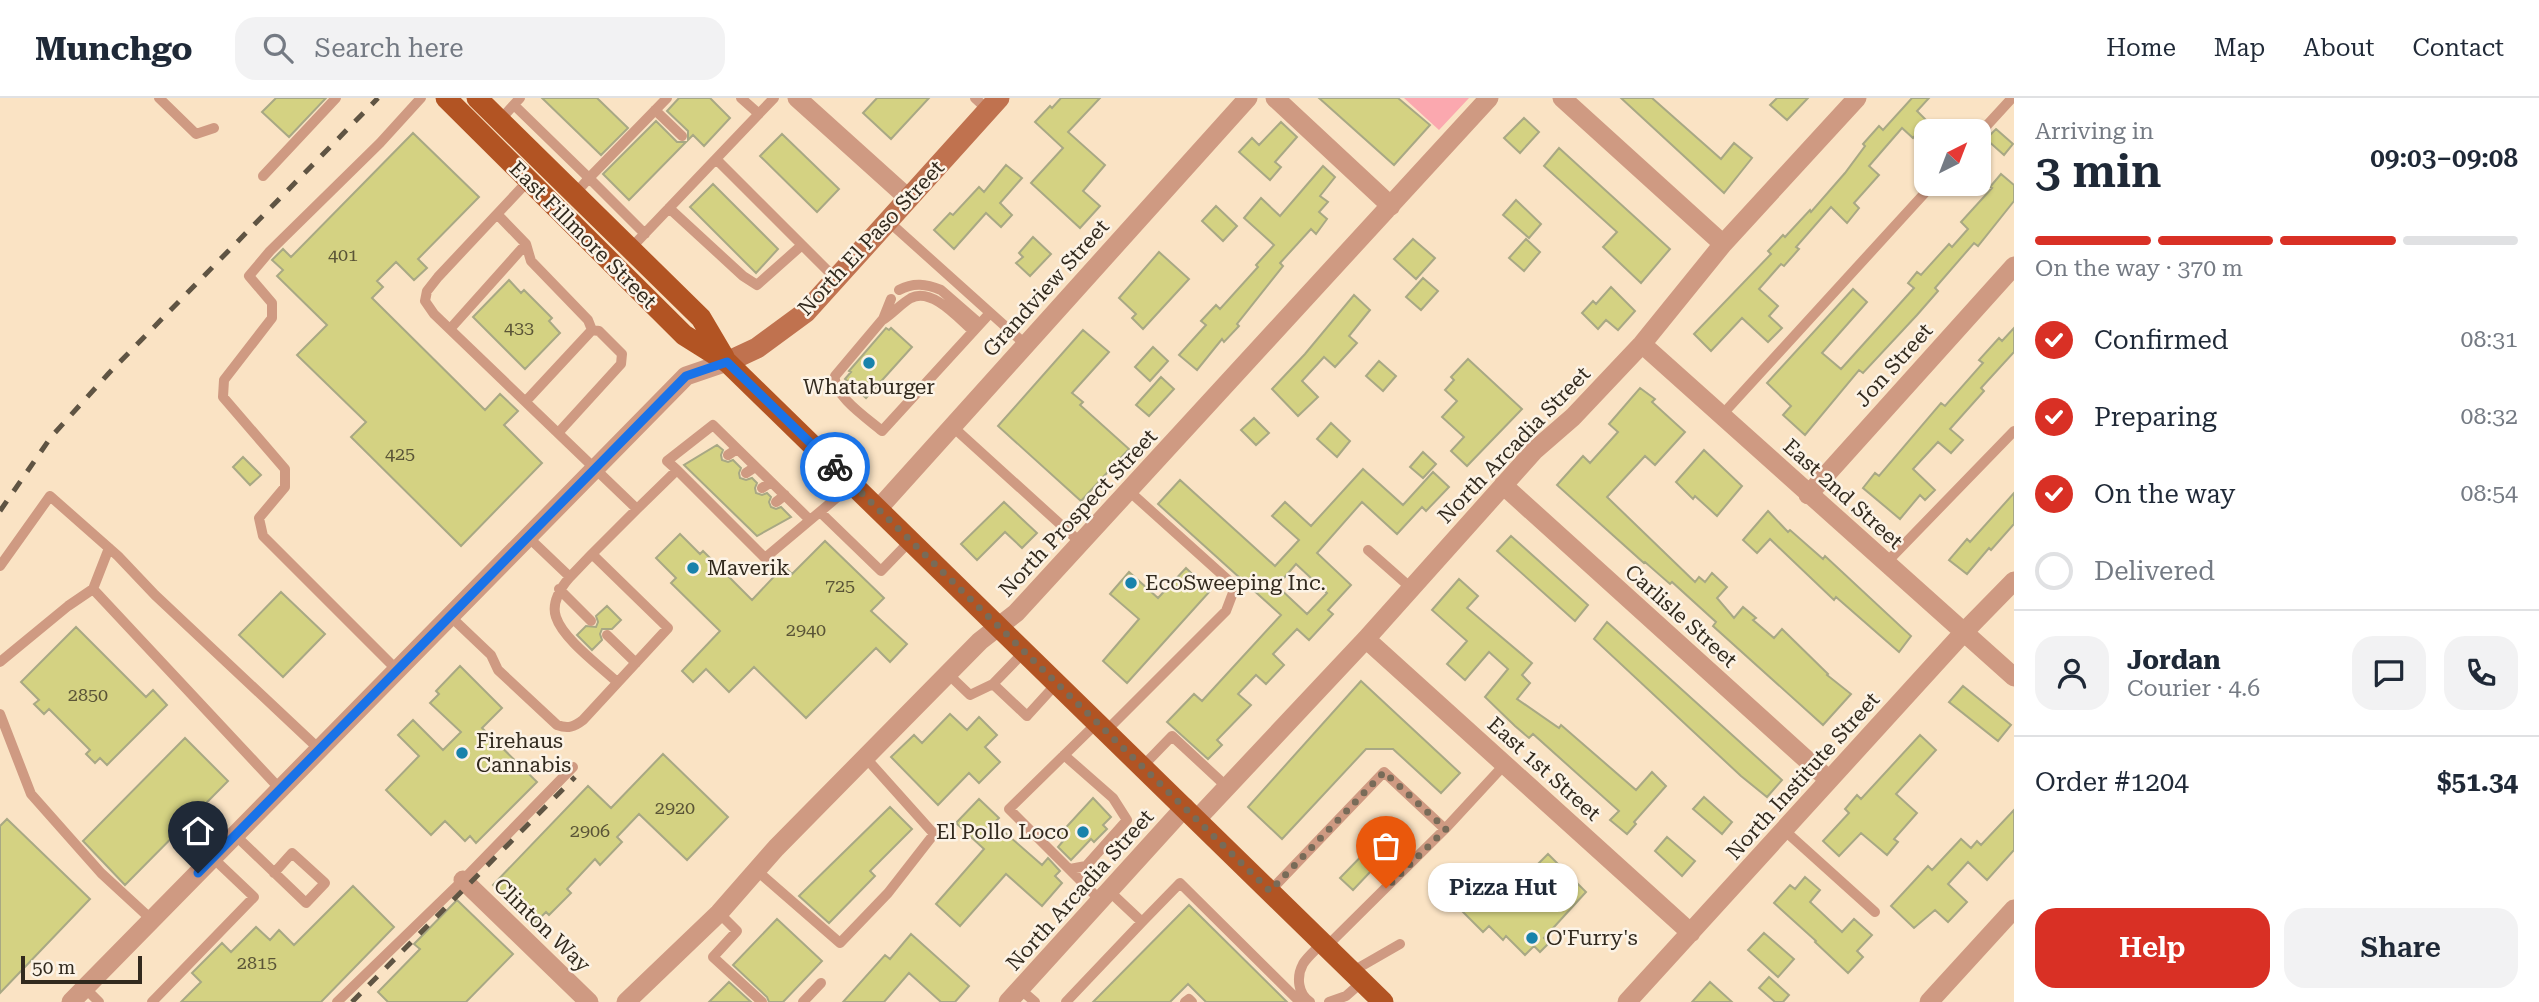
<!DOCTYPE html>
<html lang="en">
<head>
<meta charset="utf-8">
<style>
  body { margin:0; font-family:"Roboto Serif",serif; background:#f2f2f3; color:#1f2937; height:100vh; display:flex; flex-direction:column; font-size:26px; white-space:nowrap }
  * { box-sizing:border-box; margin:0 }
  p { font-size:23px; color:#747a83 }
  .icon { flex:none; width:38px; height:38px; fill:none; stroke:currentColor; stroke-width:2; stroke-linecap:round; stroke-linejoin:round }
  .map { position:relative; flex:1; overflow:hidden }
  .side { display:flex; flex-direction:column; background:#fff; width:525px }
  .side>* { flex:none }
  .needle { width:46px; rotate:42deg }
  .tools { position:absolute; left:1914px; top:21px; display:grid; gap:14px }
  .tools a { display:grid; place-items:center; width:77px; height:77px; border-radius:14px; background:#fff; box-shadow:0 2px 5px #0004; font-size:35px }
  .scale { position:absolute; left:21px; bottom:18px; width:121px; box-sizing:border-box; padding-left:7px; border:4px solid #322a1e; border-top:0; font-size:19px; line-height:24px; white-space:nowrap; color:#322a1e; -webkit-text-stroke:5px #fcf3e6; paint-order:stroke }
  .pin { position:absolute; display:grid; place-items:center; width:60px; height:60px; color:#fff; margin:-72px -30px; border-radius:50% 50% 50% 0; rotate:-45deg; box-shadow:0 0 7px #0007 }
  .pin .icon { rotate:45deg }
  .courier { position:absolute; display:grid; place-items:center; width:70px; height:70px; margin:-35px; border:5px solid #1a73e8; border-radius:50%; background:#fff; color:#222; box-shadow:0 2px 9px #0007 }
  .bubble { position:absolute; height:49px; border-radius:21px; background:#fff; box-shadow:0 2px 5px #0004; font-size:23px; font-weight:600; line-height:49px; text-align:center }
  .overview em { font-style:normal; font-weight:600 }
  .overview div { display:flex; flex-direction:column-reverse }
  .overview { display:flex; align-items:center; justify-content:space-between; height:119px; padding:0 21px }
  h1 { font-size:46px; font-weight:600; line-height:52px }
  .bar { display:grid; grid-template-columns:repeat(4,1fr); gap:10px 7px; align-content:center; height:84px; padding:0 21px }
  .bar i { height:9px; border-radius:5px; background:#e0e1e3 }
  .bar .selected { background:#d93025 }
  .bar p { grid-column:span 4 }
  .line { display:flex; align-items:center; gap:18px; padding:0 21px; border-top:2px solid #e0e1e3 }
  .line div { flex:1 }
  .round { display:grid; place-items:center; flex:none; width:74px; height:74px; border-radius:21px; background:#f2f2f3 }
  ol { padding:0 21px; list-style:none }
  li { display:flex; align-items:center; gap:21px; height:77px }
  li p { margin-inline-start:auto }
  li .icon { padding:7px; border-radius:50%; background:#d93025; color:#fff; stroke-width:4 }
  li:last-child { color:#747a83 }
  li i { width:38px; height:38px; border:4px solid #e0e1e3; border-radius:50% }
  .button { display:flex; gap:14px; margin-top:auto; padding:14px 21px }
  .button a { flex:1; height:80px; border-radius:21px; background:#d93025; color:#fff; font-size:28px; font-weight:600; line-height:80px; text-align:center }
  .button a+a { background:#f2f2f3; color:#1f2937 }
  header { display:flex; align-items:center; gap:42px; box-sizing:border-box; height:98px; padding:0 35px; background:#fff; border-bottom:2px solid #e0e1e3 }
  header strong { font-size:33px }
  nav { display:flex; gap:38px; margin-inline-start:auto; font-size:24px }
  .search { width:490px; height:63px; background:#f2f2f3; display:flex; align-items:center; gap:18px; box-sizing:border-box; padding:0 24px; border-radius:21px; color:#747a83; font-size:26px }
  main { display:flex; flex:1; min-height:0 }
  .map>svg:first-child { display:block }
  .green { fill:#fba8af }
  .building { fill:#d4d282; stroke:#a8a884; stroke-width:2; fill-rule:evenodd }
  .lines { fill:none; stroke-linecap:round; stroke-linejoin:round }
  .lane { stroke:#cf9a82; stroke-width:10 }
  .street { stroke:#cf9a82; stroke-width:19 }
  .secondary { stroke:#c0724f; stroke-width:21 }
  .primary { stroke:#b25423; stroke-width:21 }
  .rail { stroke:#5f5443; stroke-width:5; stroke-dasharray:12 12; stroke-linecap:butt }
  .done { stroke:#786b58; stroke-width:7; stroke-dasharray:0 12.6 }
  .route { stroke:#1a73e8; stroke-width:9 }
  .poi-dot { fill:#1882ab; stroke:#fcf3e6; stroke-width:2.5 }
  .labels { text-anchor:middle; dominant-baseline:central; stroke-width:5; stroke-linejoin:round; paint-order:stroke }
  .number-label { font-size:18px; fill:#5a5437 }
  .street-label { font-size:21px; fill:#322a1e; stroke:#fcf3e6 }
  .poi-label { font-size:21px; fill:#322a1e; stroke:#fcf3e6; text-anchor:start }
</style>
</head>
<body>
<header>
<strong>Munchgo</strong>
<div class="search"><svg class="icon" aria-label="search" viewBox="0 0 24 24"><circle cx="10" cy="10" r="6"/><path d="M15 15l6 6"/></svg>Search here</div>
<nav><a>Home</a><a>Map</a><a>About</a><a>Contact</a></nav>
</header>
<main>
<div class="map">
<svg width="2014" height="904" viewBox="0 0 2014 904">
  <rect width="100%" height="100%" fill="#fae3c4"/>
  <path class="green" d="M1404 0H1469L1439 32Z"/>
  <path class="building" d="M276 0H326L289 39 262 14Z
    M542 0H597L628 30 601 57Z
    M679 0H710L730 20 704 48 693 37 688 42V33L667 13Z
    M877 0H929L891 41 863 15Z
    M1061 0H1100L1068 34 1105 67 1083 93 1100 108 1080 130 1031 85 1063 50 1035 24 1050 8 1052 10Z
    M1319 0H1398L1430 27 1394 67Z
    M1621 0H1652L1721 61 1734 45 1752 60 1724 95Z
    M1777 0H1808L1787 22 1770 7Z
    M1912 0H1929L1917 13 1928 24 1913 40 1902 30 1869 68 1879 77 1854 105 1859 110 1847 125 1831 109 1796 149 1799 151 1784 168 1781 166 1759 191 1778 208 1769 218 1782 230 1768 244 1742 220 1711 253 1694 236 1771 156 1768 153 1783 137 1785 139 1810 112 1811 114 1845 75 1865 48 1863 46 1879 28 1883 32Z
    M1524 20 1539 34 1520 55 1504 40Z
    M656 23 677 44H686L629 102 603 76Z
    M1281 24 1297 39 1275 64 1281 69 1270 82 1239 54 1252 40 1259 47Z
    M1996 31 2013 46 2004 57 1986 41Z
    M413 35 479 99 418 161 427 170 414 182 396 164 377 183 383 189 372 200 485 312 500 296 518 313 504 327 542 365 461 448 351 339 366 324 297 257 327 227 277 178 283 172 272 162 283 151 291 159Z
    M782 36 839 91 817 114 760 58Z
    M1559 50 1670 151 1641 185 1603 149 1617 134 1544 68Z
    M1006 67 1022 80 1000 105 1012 117 1001 129 986 115 954 151 934 132 950 115 953 117 979 89 984 94Z
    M1323 68 1335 79 1320 98 1328 104 1319 114 1327 121 1316 136 1311 131 1280 165 1283 168 1237 226 1239 228 1224 244 1222 241 1197 272 1179 257 1206 227 1201 223 1216 207 1220 211 1258 169 1256 167 1274 147 1244 120 1261 100 1280 118Z
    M2001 76 2014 87V103L1978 148 1974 145 1935 190 1938 193 1917 217 1863 275 1859 272 1805 337 1783 317 1791 308 1767 285 1853 191 1867 204 1822 255 1841 271 1914 190 1908 185 1917 174 1921 177 1949 146 1952 149 1968 131 1961 124 1992 90 1990 89Z
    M713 86 778 151 756 175 690 109Z
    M1516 102 1541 126 1529 140 1503 117Z
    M1216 108 1237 128 1223 143 1202 123Z
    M1033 139 1051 156 1030 178 1016 165 1023 159 1019 155Z
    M1413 141 1435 160 1416 181 1394 161Z
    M1526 141 1540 154 1524 173 1509 160Z
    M1159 154 1189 181 1143 231 1132 220 1136 216 1119 200Z
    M1423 180 1438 193 1421 212 1406 199Z
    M509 182 521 195 524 192 552 220 549 223 560 235 525 271 473 219Z
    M1611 189 1635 213 1618 232 1606 222 1598 231 1582 215 1593 203 1596 206Z
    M1354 197 1370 212 1349 238 1357 245 1335 269 1324 259 1302 283 1318 299 1298 318 1272 291 1305 256Z
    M886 230 889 232 891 230 912 249 866 300 845 281 851 274 849 273Z
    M2014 230V254L1981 290 1984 293 1950 331 1963 342 1951 355 1938 344 1913 371 1935 392 1925 402 1920 397 1900 421 1863 390 1875 375 1879 378 1941 305 1945 308 1983 265 1979 262 1999 240 2002 243Z
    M1083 232 1109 254 1072 295 1083 304 1080 307 1129 351 1081 403 998 328Z
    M1153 249 1168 263 1150 283 1135 269Z
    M1468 261 1522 311 1467 368 1451 353 1464 339 1442 319 1457 303 1445 292 1454 282 1451 279Z
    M1379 263 1396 278 1383 293 1366 278Z
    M1161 279 1174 291 1149 318 1136 307Z
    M1640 290 1655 301 1652 304 1685 334 1655 367 1645 358 1607 399 1695 484 1699 479 1705 484 1712 475 1727 489 1717 500 1734 520 1743 509 1756 520 1753 522 1774 540 1782 531 1828 576 1827 577 1851 596 1823 627 1713 528 1716 524 1672 484 1670 486 1645 464 1644 465 1557 387 1583 358 1590 365 1618 334 1609 326Z
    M1254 320 1269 335 1256 347 1241 332Z
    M1331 325 1350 343 1337 359 1317 341Z
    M717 347 723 352 721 357 722 362 728 364 733 362 741 370 739 375 740 380 746 382 752 380 757 385 755 390 756 395 762 397 767 395 771 399 769 404 771 409 776 411 781 409 791 419 757 438 684 367Z
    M1704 352 1742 388 1717 418 1695 398 1693 401 1676 384Z
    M1423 354 1436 366 1423 380 1410 369Z
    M243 359 261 377 250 387 233 369Z
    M1363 371 1403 407 1433 374 1449 389 1426 413 1422 409 1397 436 1362 404 1317 455 1351 487 1328 512 1333 516 1309 542 1297 531 1273 556 1284 567 1266 586 1256 577 1238 596 1251 607 1217 642 1222 647 1208 661 1167 624 1194 596 1202 603 1281 517 1158 406 1180 382 1275 468 1299 442 1272 418 1285 404 1311 428ZM1296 466 1327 495 1307 516 1277 488Z
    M2014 395V426L1991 452 1989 450 1967 476 1949 462 1967 441 1970 444Z
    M1004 404 1037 435 1022 450 1005 434 977 462 961 446Z
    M1768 413 1788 434 1790 432 1823 461 1825 458 1911 538 1899 554 1836 499 1834 502 1770 441 1757 455 1743 442Z
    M680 436 700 456 703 453 752 502 784 468 792 476 825 443 884 500 871 513 907 546 890 564 876 550 806 620 754 569 729 594 706 571 693 584 682 573 720 533 671 485 676 480 656 460Z
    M1511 438 1588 507 1575 523 1497 453Z
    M1186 470 1210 493 1127 585 1103 563 1139 521 1110 496 1129 474 1158 500Z
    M1459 481 1478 498 1467 510 1532 565 1522 577 1530 585 1517 601 1559 630 1561 627 1636 692 1652 674 1666 688 1634 724 1636 726 1627 736 1610 722 1619 713 1533 636 1529 640 1515 628 1485 599 1508 571 1489 554 1465 582 1447 566 1467 543 1432 512Z
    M281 494 325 536 283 579 239 537Z
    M607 508 621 522 612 531H602L600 536 602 542 592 552 577 537 586 528 596 529 598 524 596 518Z
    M1607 524 1782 682 1767 699 1741 678 1594 541Z
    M76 529 146 599 153 592 167 607 107 667 100 660 95 665 86 656 90 652 49 611 44 616 34 606 39 602 21 584Z
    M460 568 502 610 482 630 537 684 476 745 470 738 465 743 445 723 431 737 386 692 419 658 398 637 413 622 443 652 461 634 430 605 439 596 436 593Z
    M1361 583 1460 675 1441 695 1393 651H1366L1282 741 1248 709Z
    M1963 588 2011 627 1998 643 1949 604Z
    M950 616 967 632 979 619 997 637 985 649 1000 664 979 685 969 675 938 707 891 659 914 637 922 645Z
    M1920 637 1936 652 1896 696 1917 715 1894 741 1898 744 1887 757 1861 735 1839 758 1823 743 1849 715 1845 711 1857 697 1861 701Z
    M185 640 228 683 125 787 83 743Z
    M663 656 728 719 687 762 639 716 617 739 622 744 600 767 595 761 567 791 571 795 549 817 546 814 534 826 493 787 588 688 611 710Z
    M1704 699 1732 724 1722 736 1693 711Z
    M1093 700 1111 719 1103 727 1107 731 1094 744 1091 741 1071 762 1058 749 1064 742 1059 737Z
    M979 701 999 720 994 725 1042 767 1048 760 1060 773 1055 778 1062 785 1042 808 1006 776 960 828 936 806 984 751 956 725Z
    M890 709 912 731 870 773 875 778 829 825 799 798Z
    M2014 712V752L1987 782 1968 764 1948 786 1967 804 1948 824 1935 812 1914 830 1891 808 1928 768 1932 772 1961 741 1971 750 1977 743 1981 747Z
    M7 721 90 801 0 895V728Z
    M1667 739 1695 763 1682 778 1655 753Z
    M1379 740 1391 752 1353 792 1340 780Z
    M1548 756 1586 794 1544 840 1549 845 1540 854 1534 848 1525 857 1506 838 1503 842 1489 828 1483 834 1463 814 1471 806 1468 804 1501 770 1518 786Z
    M1805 779 1820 792 1810 804 1842 834 1854 821 1872 837 1857 853 1863 859 1848 875 1815 844 1816 843 1774 805 1790 787 1795 791Z
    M353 788 394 829 321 904H181L201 884 192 875 222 845 231 854 256 829 270 842 279 832 294 847Z
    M457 802 513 856 466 904H388L378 894 420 851 414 846Z
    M1189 807 1287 904H1206L1188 886 1170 904H1093Z
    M777 821 822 863 783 904H769L767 899 733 867Z
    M1764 835 1794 861 1778 879 1748 852Z
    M911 836 969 888 955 904H941L909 875 884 904H843L885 857 890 861Z
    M1769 879 1789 897 1783 904H1775L1759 890Z
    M729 884 751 904H709Z
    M1710 884 1732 904H1692Z"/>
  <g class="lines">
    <path class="lane" d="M159 0 196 36 214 30
      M741 0 759 16
      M975 0 988 12
      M514 7 589 80 574 97
      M655 12 682 38
      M500 22 520 0
      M1979 36 2012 0
      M716 61 836 181
      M263 78 336 0
      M528 83 438 179 427 193 425 203 434 216 637 411 592 456
      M669 110 743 178 757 187 802 147
      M497 116 526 146 531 163 588 222 592 232 526 303
      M888 123 1026 247
      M645 136 589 80 667 0
      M630 151 774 0
      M899 192C914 184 926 186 941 192L980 226
      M891 201 883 221 835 278C832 297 868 321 882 333L990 215
      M884 221C893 215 902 205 911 200 932 189 959 221 973 233
      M450 231 526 146
      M1721 318 1933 86
      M953 329 1081 445
      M559 334 621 266 622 256 599 233 592 232
      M728 357 737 351
      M677 372 667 363 713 327 810 422
      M746 375 755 369
      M762 390 771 384
      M776 404 785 397
      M637 411 677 372 765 460 853 386
      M820 414 881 473 910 443
      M1368 452 1411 490
      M1886 465 2014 333
      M0 468 50 398 118 458 155 497 319 651
      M570 479C561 489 551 505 556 519 563 541 600 568 617 584
      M93 491 280 691
      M559 491 591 523
      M450 518 491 557 498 572 557 627C568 631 574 629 583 622L668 530 592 456 570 479 528 439
      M607 537 636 565
      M0 564 68 508 93 491 109 450
      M397 572 263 438 259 420 285 389V371L223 299 224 282 272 220V205L249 178 270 153 380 45 421 0
      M947 575 970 597 993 586 1027 618 1057 585
      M993 586 1024 554
      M0 616 31 696 101 775 152 822
      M1097 625 1009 711 1100 802
      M1106 633 1226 513 1234 492 1228 482 1129 393
      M1064 657 1113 700 1127 722 1086 768 1070 771
      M1142 669 1172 638 1227 689
      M1784 732 1875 814
      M235 737 306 805 325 785 292 755 274 775
      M756 772 840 845 888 795 934 736 865 659
      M1270 793 1384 674 1445 731 1505 666
      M719 815 737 833 713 859 762 904
      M1142 824 1180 785 1300 904
      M1327 848 1445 731
      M1353 873 1400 846
      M85 890 99 904
      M1020 891 1035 904
      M152 904 254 799 213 760
      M337 904 463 782 573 669
      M803 904 821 885
      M1066 904 1142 824 1109 793
      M1185 904 1189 901 1192 904
      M1310 904C1298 896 1296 879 1303 866 1307 859 1317 851 1323 844
      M1329 904 1346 898 1362 884"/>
    <path class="street" d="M797 0 908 100
      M1275 0 1391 108
      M1562 0 1723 146
      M1642 246 2014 579
      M1503 387 1829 682
      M1808 397 2014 168
      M878 411 1248 0
      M1366 541 1691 835
      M1197 721 1366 541 1535 352 1573 319 1642 246 1723 146 1857 0
      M463 782 589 904
      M71 904 686 278 727 264
      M626 904 719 815 776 750 980 543 1016 515 1489 0
      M1008 904 1185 709
      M1627 904 1964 534 2014 483
      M1929 904 2014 811"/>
    <path class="secondary" d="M727 264 757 250 806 214 999 0"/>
    <path class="primary" d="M446 0 684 237 727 264 1383 904
      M477 0 701 220 724 259"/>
    <path class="rail" d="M0 413 51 339 109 275 378 0
      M352 904 575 679"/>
  </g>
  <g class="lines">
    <path class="done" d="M835 369 1270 793 1384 674 1446 731 1386 790"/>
    <path class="route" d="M198 775 686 278 727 264 835 369"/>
  </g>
  <g class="poi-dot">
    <circle cx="869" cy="265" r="7"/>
    <circle cx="693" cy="470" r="7"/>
    <circle cx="1131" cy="485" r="7"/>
    <circle cx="462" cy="655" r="7"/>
    <circle cx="1083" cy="734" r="7"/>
    <circle cx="1532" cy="840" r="7"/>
  </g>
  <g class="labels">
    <g class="number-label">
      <text x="343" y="156">401</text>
      <text x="519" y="229">433</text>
      <text x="400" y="355">425</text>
      <text x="840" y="487">725</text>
      <text x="806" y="531">2940</text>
      <text x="88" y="596">2850</text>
      <text x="675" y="709">2920</text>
      <text x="590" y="732">2906</text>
      <text x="257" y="864">2815</text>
    </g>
    <g class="street-label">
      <text transform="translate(583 137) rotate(45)">East Fillmore Street</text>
      <text transform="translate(871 140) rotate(-47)">North El Paso Street</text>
      <text transform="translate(1046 190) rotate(-48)">Grandview Street</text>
      <text transform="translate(1894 267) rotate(-48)">Jon Street</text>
      <text transform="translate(1514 347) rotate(-46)">North Arcadia Street</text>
      <text transform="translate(1843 396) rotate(42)">East 2nd Street</text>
      <text transform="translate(1078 415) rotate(-47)">North Prospect Street</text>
      <text transform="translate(1681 518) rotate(42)">Carlisle Street</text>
      <text transform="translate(1544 671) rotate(42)">East 1st Street</text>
      <text transform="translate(1803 678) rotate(-48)">North Institute Street</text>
      <text transform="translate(1080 792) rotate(-48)">North Arcadia Street</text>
      <text transform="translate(542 827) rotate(44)">Clinton Way</text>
    </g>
    <g class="poi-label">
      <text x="869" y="289" text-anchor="middle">Whataburger</text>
      <text x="707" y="470">Maverik</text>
      <text x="1145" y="485">EcoSweeping Inc.</text>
      <text x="476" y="643">Firehaus<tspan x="476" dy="24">Cannabis</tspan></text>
      <text x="1069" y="734" text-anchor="end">El Pollo Loco</text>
      <text x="1546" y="840">O'Furry's</text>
    </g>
  </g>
</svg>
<div class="tools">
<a><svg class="needle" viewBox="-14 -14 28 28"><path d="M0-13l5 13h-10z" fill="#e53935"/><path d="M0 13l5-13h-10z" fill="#747a83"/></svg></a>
</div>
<div class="scale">50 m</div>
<div class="pin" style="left:1386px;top:790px;background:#ea580c"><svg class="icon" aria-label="bag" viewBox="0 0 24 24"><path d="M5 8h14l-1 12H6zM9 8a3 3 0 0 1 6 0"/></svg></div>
<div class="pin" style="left:198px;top:775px;background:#1f2937"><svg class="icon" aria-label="home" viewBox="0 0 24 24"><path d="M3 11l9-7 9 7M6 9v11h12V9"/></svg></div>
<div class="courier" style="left:835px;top:369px"><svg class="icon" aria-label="bike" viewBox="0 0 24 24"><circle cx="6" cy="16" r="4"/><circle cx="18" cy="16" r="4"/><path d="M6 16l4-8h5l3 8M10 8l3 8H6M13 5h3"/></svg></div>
<div class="bubble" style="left:1428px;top:765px;width:150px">Pizza Hut</div>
</div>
<section class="side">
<div class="overview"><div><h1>3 min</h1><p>Arriving in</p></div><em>09:03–09:08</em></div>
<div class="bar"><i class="selected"></i><i class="selected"></i><i class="selected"></i><i></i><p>On the way · 370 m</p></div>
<ol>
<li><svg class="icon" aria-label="check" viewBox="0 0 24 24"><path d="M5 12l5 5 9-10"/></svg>Confirmed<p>08:31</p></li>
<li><svg class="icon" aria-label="check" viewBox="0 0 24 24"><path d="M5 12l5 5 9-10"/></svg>Preparing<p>08:32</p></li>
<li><svg class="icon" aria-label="check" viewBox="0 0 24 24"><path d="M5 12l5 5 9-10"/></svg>On the way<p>08:54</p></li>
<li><i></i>Delivered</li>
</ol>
<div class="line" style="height:126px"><a class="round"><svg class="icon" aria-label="person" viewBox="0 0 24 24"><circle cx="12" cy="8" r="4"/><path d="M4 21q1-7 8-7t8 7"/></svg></a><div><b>Jordan</b><p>Courier · 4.6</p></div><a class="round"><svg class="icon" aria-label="chat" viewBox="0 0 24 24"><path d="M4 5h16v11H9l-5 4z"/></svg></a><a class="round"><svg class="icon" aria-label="phone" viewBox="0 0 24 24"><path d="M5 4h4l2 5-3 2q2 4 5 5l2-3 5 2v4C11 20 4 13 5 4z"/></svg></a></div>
<div class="line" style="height:91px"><div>Order #1204</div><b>$51.34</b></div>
<div class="button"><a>Help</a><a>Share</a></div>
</section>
</main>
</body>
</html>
